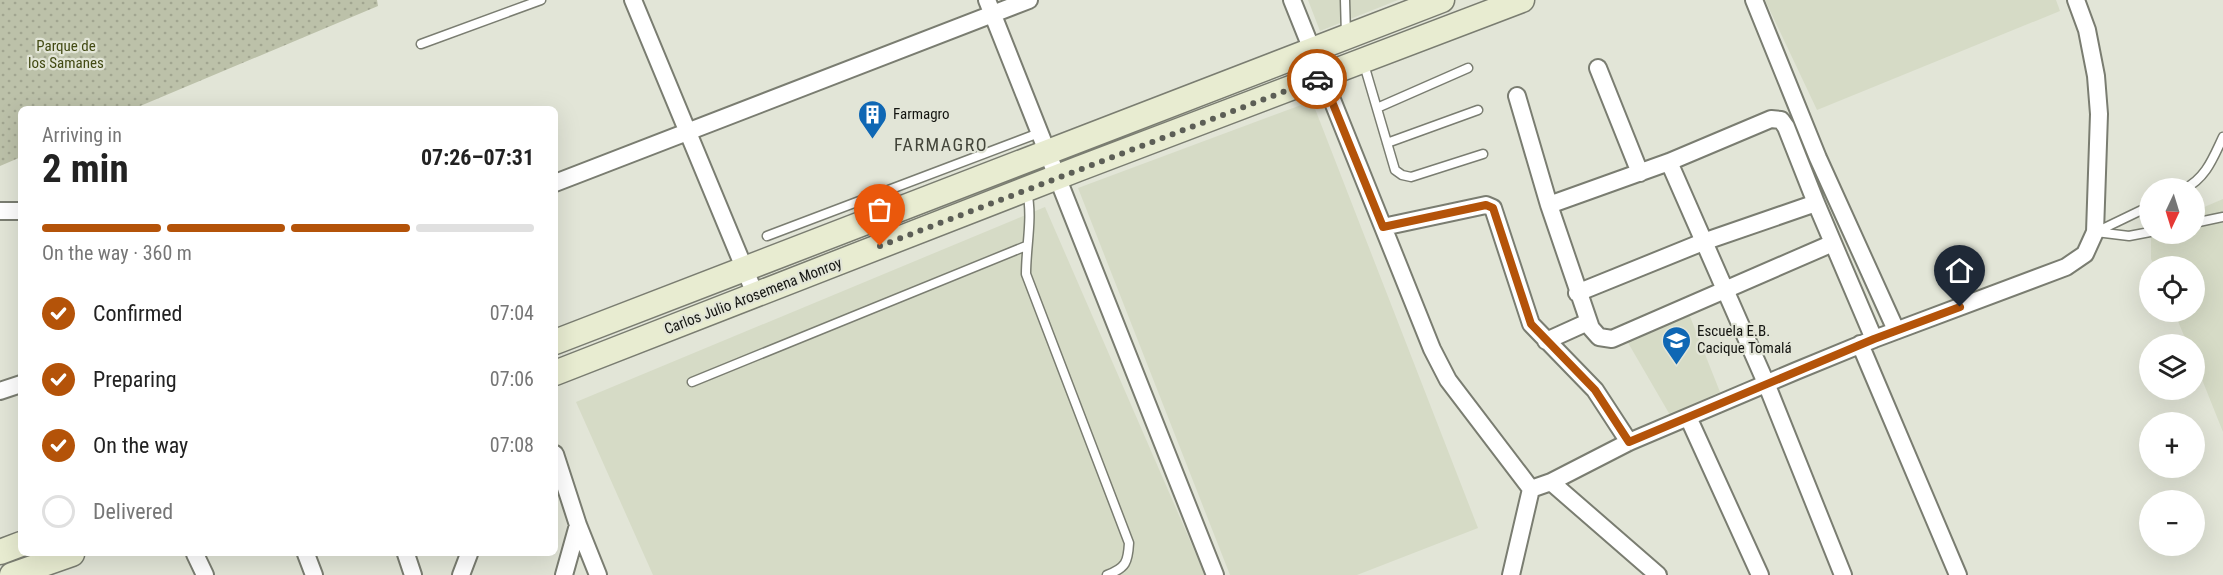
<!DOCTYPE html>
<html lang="en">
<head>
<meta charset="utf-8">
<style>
  body { margin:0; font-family:"Roboto Condensed",sans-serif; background:#f2f2f2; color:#222; height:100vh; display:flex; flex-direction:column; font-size:22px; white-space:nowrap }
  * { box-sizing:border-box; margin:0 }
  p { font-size:20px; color:#767676 }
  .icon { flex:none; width:33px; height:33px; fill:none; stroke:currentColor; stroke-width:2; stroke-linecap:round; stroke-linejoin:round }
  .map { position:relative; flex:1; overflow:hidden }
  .drawer { position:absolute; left:18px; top:106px; width:540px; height:450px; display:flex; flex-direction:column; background:#fff; border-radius:9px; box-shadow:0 6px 24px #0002 }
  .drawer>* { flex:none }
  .needle { width:39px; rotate:184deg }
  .buttons { position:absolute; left:2139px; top:178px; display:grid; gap:12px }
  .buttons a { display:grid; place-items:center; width:66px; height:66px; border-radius:50%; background:#fff; box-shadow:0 6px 24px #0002; font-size:30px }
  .pin { position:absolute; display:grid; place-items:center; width:51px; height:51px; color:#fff; margin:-62px -26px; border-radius:50% 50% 50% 0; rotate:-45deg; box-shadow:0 0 6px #0007 }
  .pin .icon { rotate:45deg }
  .courier { position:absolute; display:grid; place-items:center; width:60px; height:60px; margin:-30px; border:4px solid #b45309; border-radius:50%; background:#fff; color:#222; box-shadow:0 2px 8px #0007 }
  .headline em { font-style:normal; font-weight:700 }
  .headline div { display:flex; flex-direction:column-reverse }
  .headline { display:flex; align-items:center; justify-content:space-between; height:102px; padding:0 24px }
  h1 { font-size:39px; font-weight:700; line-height:45px }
  .bar { display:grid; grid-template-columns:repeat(4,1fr); gap:9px 6px; align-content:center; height:72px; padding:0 24px }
  .bar i { height:8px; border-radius:4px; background:#e0e0e0 }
  .bar .active { background:#b45309 }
  .bar p { grid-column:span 4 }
  ol { padding:0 24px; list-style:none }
  li { display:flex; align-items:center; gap:18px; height:66px }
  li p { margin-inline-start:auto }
  li .icon { padding:6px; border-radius:50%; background:#b45309; color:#fff; stroke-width:4 }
  li:last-child { color:#767676 }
  li i { width:33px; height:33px; border:3px solid #e0e0e0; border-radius:50% }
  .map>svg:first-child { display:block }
  .built { fill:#d6dbc6 }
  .park { fill:url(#park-dots) }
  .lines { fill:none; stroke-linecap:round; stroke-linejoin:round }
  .service-casing { stroke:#7a7d71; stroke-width:11 }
  .minor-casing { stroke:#7a7d71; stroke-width:20 }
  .secondary-casing { stroke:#7a7d71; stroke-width:27 }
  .service { stroke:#fff; stroke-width:8 }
  .minor { stroke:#fff; stroke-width:16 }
  .secondary { stroke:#e8ecd1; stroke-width:24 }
  .done { stroke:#5c5e56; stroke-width:6; stroke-dasharray:0 10.8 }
  .route { stroke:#b45309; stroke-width:8 }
  .labels { text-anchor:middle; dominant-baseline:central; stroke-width:4.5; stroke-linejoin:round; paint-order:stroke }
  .park-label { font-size:15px; fill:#424a13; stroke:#e2e5d7 }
  .poi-label { font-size:15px; fill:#141511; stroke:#e2e5d7; text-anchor:start }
  .street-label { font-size:15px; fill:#141511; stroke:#e2e5d7 }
  .quarter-label { font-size:18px; letter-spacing:1.5px; fill:#43453a; stroke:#e2e5d7 }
</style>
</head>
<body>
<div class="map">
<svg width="2223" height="575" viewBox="0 0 2223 575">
  <defs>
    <pattern id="park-dots" width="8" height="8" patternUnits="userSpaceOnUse" patternTransform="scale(1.5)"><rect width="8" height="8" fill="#bcc1a9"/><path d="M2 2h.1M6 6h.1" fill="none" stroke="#a1a590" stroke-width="1.8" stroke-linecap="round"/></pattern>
  </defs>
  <rect width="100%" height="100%" fill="#e2e5d7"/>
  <path class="built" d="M1308 0H1398L1320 31Z
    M1765 0H2056L2060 11 1817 110Z
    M1312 101 1478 528 1357 575H1230L1078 188Z
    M2223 199V432L2195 362 2194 345H2188L2174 312H2194V267H2155L2151 259V234H2194L2195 211Z
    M1045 207 1205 575H653L576 402Z
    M1689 314 1720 392 1670 415 1627 341Z"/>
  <path class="park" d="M0 0H377L378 6 133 109 21 110V157L0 166Z"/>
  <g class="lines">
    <defs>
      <path id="service" d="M1345 0 1346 35
        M421 44 541 0
        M1363 61 1395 170 1402 175 1411 177 1483 154
        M1377 108 1468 68
        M1387 143 1478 110
        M2184 189C2206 178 2213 158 2223 137
        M1027 191C1033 218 1026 246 1026 274L1129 543C1128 562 1126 568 1107 575
        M2194 223 2223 217
        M2096 232 2150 206
        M2096 232 2129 236 2150 232
        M767 236 1039 133
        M692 382 1026 246"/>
      <path id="minor" d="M633 0 755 294
        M987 0 1215 575
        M1292 0 1432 349 1448 380 1531 489 1551 482 1629 442 1796 371 1874 339 2066 267 2085 254 2095 232 2099 114 2096 76 2087 30 2076 0
        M1754 0 1818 158 1896 330
        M1598 68 1640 173
        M1517 96 1549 205 1591 328 1599 337 1612 339 1833 243
        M1669 162 1766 383 1843 575
        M555 183 1029 0
        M1549 205 1669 162 1771 119 1781 120 1786 127 1816 203 1874 339
        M0 211H21
        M1383 227 1486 205 1493 208 1531 324 1595 390 1629 442
        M1577 293 1703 242 1816 203
        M1546 341 1588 322
        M1860 344 1958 575
        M0 391 21 384
        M1688 417 1760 575
        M555 454 578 525 598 575
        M1551 482 1658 575
        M195 554 205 575
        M306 554 314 575
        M406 554 413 575
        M461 575 469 554
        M564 575 578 525
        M1511 575 1531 489"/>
      <path id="secondary" d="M555 342 1442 0
        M555 373 1078 169 1522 0
        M0 552 21 544
        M12 575 72 554"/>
    </defs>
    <use href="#service" class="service-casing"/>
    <use href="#minor" class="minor-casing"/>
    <use href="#secondary" class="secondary-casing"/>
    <use href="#service" class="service"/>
    <use href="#minor" class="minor"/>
    <use href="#secondary" class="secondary"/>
  </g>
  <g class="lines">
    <path class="done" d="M880 246 1317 79"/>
    <path class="route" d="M1317 79 1322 77 1383 227 1486 205 1493 208 1531 324 1595 390 1629 442 1874 339 1960 307"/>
  </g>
  <defs>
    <symbol id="building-pin" viewBox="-11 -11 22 30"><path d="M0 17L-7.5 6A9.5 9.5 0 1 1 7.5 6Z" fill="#0f67b4" stroke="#e2e5d7"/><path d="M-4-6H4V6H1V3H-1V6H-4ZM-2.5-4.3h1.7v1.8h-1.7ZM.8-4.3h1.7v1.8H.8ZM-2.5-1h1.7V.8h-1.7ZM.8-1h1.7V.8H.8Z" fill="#fff"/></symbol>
    <symbol id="school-pin" viewBox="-11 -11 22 30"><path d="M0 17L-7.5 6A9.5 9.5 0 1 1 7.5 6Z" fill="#0f67b4" stroke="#e2e5d7"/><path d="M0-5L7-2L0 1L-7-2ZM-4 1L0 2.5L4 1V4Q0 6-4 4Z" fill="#fff"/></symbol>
  </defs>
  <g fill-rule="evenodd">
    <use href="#building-pin" x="856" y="98" width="33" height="45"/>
    <use href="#school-pin" x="1660" y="324" width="33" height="45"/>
  </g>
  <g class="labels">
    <g class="park-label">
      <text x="66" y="46">Parque de<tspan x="66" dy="17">los Samanes</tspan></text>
    </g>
    <g class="poi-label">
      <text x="893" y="114">Farmagro</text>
      <text x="1697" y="331">Escuela E.B.<tspan x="1697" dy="17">Cacique Tomalá</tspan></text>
    </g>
    <g class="street-label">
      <text transform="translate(753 296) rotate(-21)">Carlos Julio Arosemena Monroy</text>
    </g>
    <g class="quarter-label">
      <text x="941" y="144">FARMAGRO</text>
    </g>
  </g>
</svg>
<div class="buttons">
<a><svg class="needle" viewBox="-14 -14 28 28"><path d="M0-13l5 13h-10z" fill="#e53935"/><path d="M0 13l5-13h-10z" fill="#767676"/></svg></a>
<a><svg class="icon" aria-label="locate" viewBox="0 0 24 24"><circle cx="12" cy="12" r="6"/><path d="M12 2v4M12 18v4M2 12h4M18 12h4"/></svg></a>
<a><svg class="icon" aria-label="layers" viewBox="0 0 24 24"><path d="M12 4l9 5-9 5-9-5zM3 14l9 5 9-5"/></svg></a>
<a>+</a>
<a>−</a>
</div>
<div class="pin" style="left:880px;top:246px;background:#ea580c"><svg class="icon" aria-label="bag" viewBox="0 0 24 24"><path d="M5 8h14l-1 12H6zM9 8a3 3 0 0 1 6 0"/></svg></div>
<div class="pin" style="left:1960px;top:307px;background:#1f2937"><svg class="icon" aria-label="home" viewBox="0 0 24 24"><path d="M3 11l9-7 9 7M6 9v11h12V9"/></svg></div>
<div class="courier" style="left:1317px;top:79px"><svg class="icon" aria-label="car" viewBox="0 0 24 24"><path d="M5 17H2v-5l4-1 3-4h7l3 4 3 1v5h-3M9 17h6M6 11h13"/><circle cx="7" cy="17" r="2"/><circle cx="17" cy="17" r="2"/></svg></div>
<section class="drawer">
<div class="headline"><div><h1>2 min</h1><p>Arriving in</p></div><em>07:26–07:31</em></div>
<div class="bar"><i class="active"></i><i class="active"></i><i class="active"></i><i></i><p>On the way · 360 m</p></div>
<ol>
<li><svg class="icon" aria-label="check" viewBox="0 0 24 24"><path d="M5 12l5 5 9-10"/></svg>Confirmed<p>07:04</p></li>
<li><svg class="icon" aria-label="check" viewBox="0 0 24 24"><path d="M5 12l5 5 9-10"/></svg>Preparing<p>07:06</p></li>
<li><svg class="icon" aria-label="check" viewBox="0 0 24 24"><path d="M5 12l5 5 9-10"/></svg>On the way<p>07:08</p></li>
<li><i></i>Delivered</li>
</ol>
</section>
</div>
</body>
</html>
